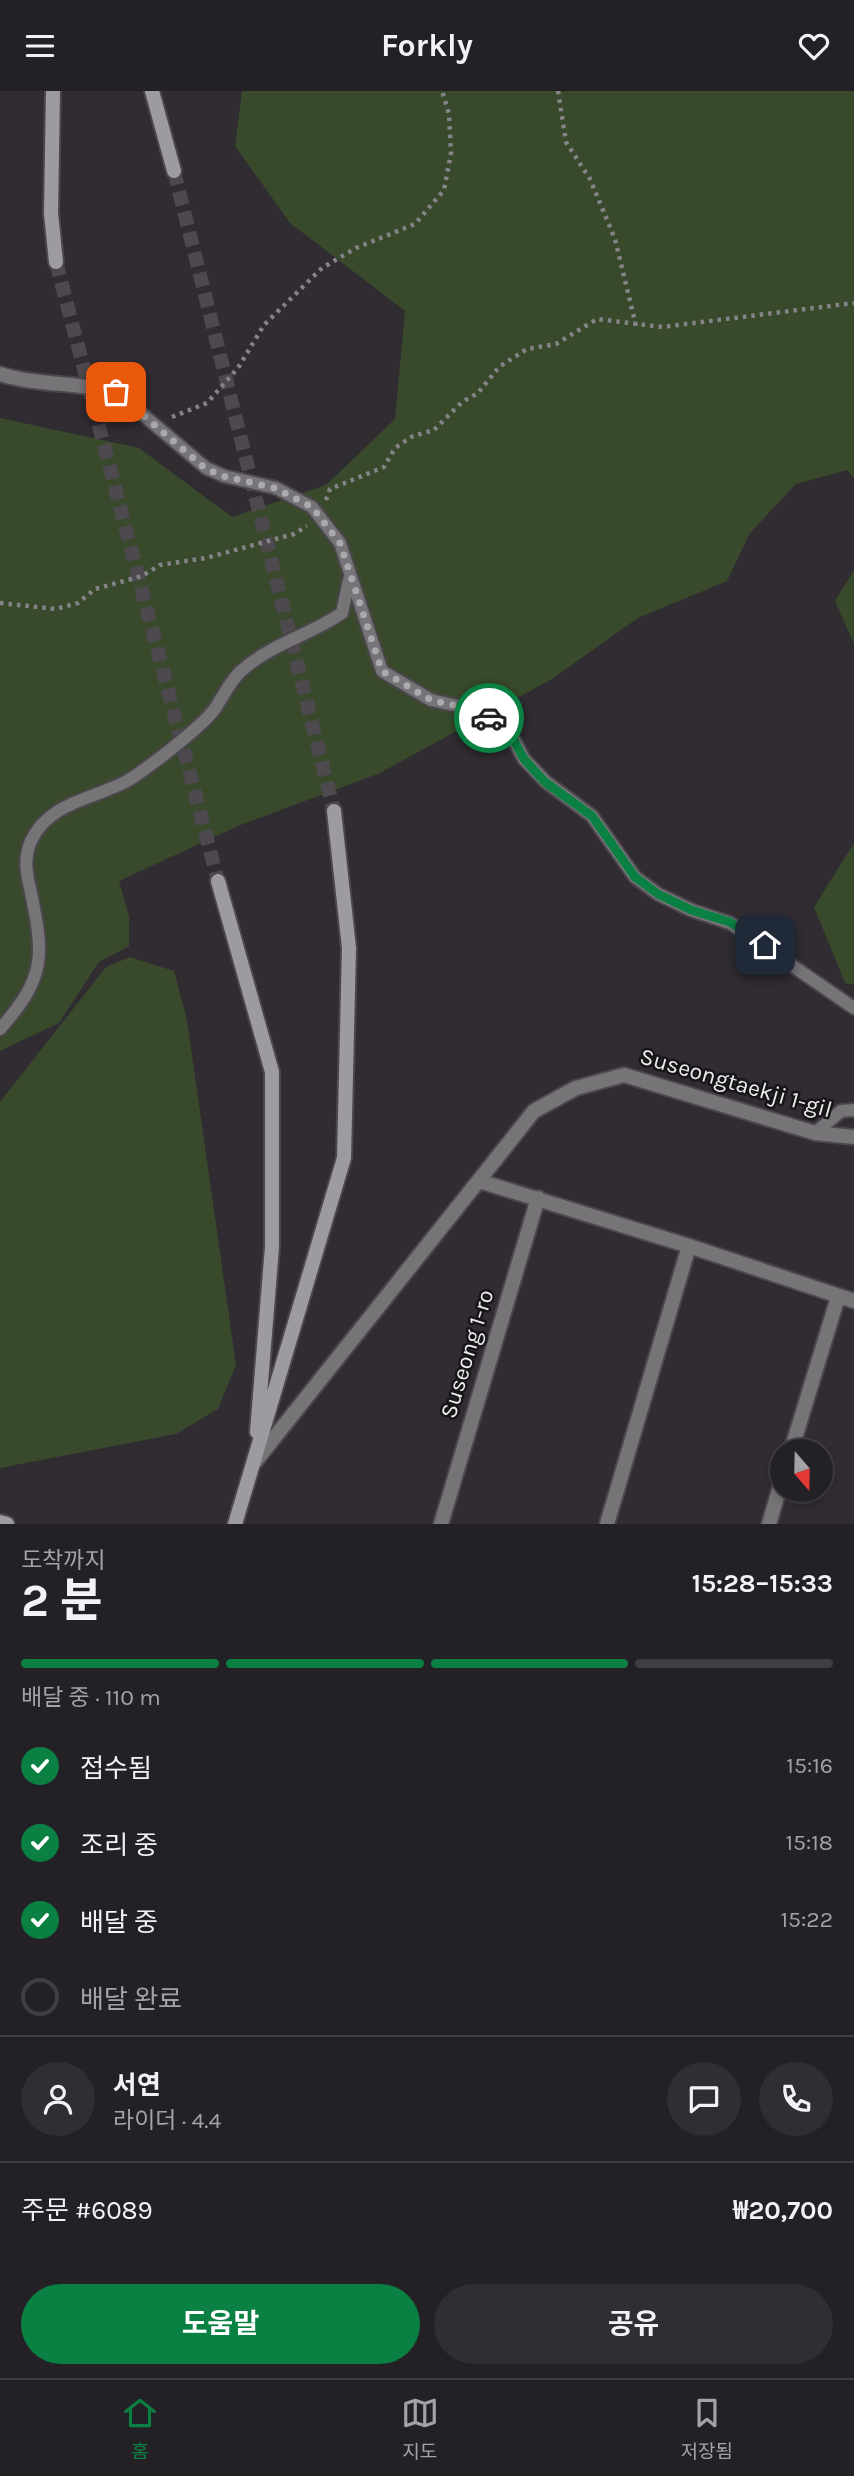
<!DOCTYPE html>
<html lang="ko">
<head>
<meta charset="utf-8">
<style>
  body { margin:0; font-family:Karla,"Noto Sans KR",sans-serif; background:#302e32; color:#f1f3f6; height:100vh; display:flex; flex-direction:column; font-size:26px; white-space:nowrap }
  * { box-sizing:border-box; margin:0 }
  p { font-size:23px; color:#a3a3a7 }
  .icon { flex:none; width:38px; height:38px; fill:none; stroke:currentColor; stroke-width:2; stroke-linecap:round; stroke-linejoin:round }
  .map { position:relative; height:1433px; overflow:hidden }
  .side { display:flex; flex-direction:column; background:#242126; flex:1 }
  .side>* { flex:none }
  .needle { width:46px; rotate:160deg }
  .controls { position:absolute; left:770px; top:1348px; display:grid; gap:14px }
  .controls a { display:grid; place-items:center; width:63px; height:63px; border-radius:50%; background:#242126; box-shadow:0 4px 10px #0003,0 0 0 2px #413e43; font-size:35px }
  .pin { position:absolute; display:grid; place-items:center; width:60px; height:60px; color:#fff; margin:-30px; border-radius:14px; box-shadow:0 4px 10px #0006 }
  .courier { position:absolute; display:grid; place-items:center; width:70px; height:70px; margin:-35px; border:5px solid #0b8043; border-radius:50%; background:#fff; color:#222; box-shadow:0 2px 9px #0007 }
  .headline em { font-style:normal; font-weight:700 }
  .headline div { display:flex; flex-direction:column-reverse }
  .headline { display:flex; align-items:center; justify-content:space-between; height:119px; padding:0 21px }
  h1 { font-size:46px; font-weight:700; line-height:52px }
  .bar { display:grid; grid-template-columns:repeat(4,1fr); gap:10px 7px; align-content:center; height:84px; padding:0 21px }
  .bar i { height:9px; border-radius:5px; background:#413e43 }
  .bar .on { background:#0b8043 }
  .bar p { grid-column:span 4 }
  .line { display:flex; align-items:center; gap:18px; padding:0 21px; border-top:2px solid #413e43 }
  .line div { flex:1 }
  .round { display:grid; place-items:center; flex:none; width:74px; height:74px; border-radius:37px; background:#302e32 }
  ol { padding:0 21px; list-style:none }
  li { display:flex; align-items:center; gap:21px; height:77px }
  li p { margin-inline-start:auto }
  li .icon { padding:7px; border-radius:50%; background:#0b8043; color:#fff; stroke-width:4 }
  li:last-child { color:#a3a3a7 }
  li i { width:38px; height:38px; border:4px solid #413e43; border-radius:50% }
  .cta { display:flex; gap:14px; margin-top:auto; padding:14px 21px }
  .cta a { flex:1; height:80px; border-radius:42px; background:#0b8043; color:#fff; font-size:28px; font-weight:700; line-height:80px; text-align:center }
  .cta a+a { background:#302e32; color:#f1f3f6 }
  header { display:flex; justify-content:space-between; align-items:center; height:91px; padding:0 21px; background:#242126; font-size:32px; font-weight:700 }
  .tab-bar { display:flex; justify-content:space-around; align-items:center; height:98px; border-top:2px solid #413e43; background:#242126; font-size:19px; color:#a3a3a7 }
  .tab-bar a { display:grid; justify-items:center; gap:4px }
  .tab-bar .on { color:#0b8043 }
  .map>svg:first-child { display:block }
  .green { fill:#384a2b }
  .lines { fill:none; stroke-linecap:round; stroke-linejoin:round }
  .secondary-tunnel { stroke:#4d494e; stroke-width:14; stroke-dasharray:14 7; stroke-linecap:butt }
  .lane-casing { stroke:#4b474d; stroke-width:16 }
  .street-casing { stroke:#4b474d; stroke-width:18 }
  .secondary-casing { stroke:#4b474d; stroke-width:18 }
  .path { stroke:#868388; stroke-width:4.5; stroke-dasharray:3.5 5; stroke-linecap:butt }
  .lane { stroke:#767477; stroke-width:12 }
  .street { stroke:#767477; stroke-width:14 }
  .secondary { stroke:#9e9ba0; stroke-width:14 }
  .done { stroke:#aca9ae; stroke-width:7; stroke-dasharray:0 12.6 }
  .route { stroke:#0b8043; stroke-width:9 }
  .labels { text-anchor:middle; dominant-baseline:central; stroke-width:5; stroke-linejoin:round; paint-order:stroke }
  .street-label { font-size:23px; fill:#efecf0; stroke:#171518 }
</style>
</head>
<body>
<header><svg class="icon" aria-label="menu" viewBox="0 0 24 24"><path d="M4 6h16M4 12h16M4 18h16"/></svg>Forkly<svg class="icon" aria-label="heart" viewBox="0 0 24 24"><path d="M12 20l-8-8c-3-5 5-10 8-4 3-6 11-1 8 4z"/></svg></header>
<div class="map">
<svg width="854" height="1433" viewBox="0 0 854 1433">
  <rect width="100%" height="100%" fill="#302c32"/>
  <path class="green" d="M242 0H854V388L847 379 796 393 750 442 727 490 638 527 552 588 380 682 238 735 119 790 129 825V855L99 871 59 932 0 960V327L139 357 232 426 326 394 395 328 405 220 290 132 235 55Z
    M854 479V553L835 510Z
    M854 752V894L845 892 814 816Z
    M130 866 174 880 187 929 236 1274 218 1318 176 1343 0 1377V1011L106 876Z"/>
  <g class="lines">
    <path class="secondary-tunnel" d="M174 80 334 720
      M56 171 218 790"/>
    <defs>
      <path id="lane" d="M116 301 206 377 224 385 276 397 312 416 340 452 382 580 431 609 480 620 509 640 524 668 546 691 592 725 635 786 658 803 691 819 730 832 854 917
        M0 938C47 885 44 864 30 797 26 781 24 766 31 750 49 711 94 708 127 690 147 678 200 637 214 619 223 606 230 590 241 580 271 553 310 544 342 522L349 489
        M815 1042 841 1020 854 1019"/>
      <path id="street" d="M0 283C37 295 78 291 116 301
        M479 1090 689 1155 854 1210
        M791 1360 838 1206
        M255 1371 534 1020 576 997 624 984 815 1042 854 1046
        M441 1433 538 1107
        M607 1433 689 1155
        M769 1433 782 1389"/>
      <path id="secondary" d="M53 0 51 122 56 171
        M152 0 174 80
        M218 790 272 981V1156L257 1341
        M0 1431 7 1433
        M235 1433 344 1067 349 857 334 720"/>
    </defs>
    <use href="#lane" class="lane-casing"/>
    <use href="#street" class="street-casing"/>
    <use href="#secondary" class="secondary-casing"/>
    <path class="path" d="M558 0 566 51 590 88 615 148 636 235
      M172 326 207 312 238 277 264 234 322 177 356 157 415 133 444 99 451 62 449 23 442 0
      M326 409 330 398 384 376 395 357 413 345 434 339 462 311 478 302 499 276 527 258 556 253 597 228 662 236 854 212
      M0 512 56 518 78 512 95 498 142 485 160 474 206 467 294 443 307 435"/>
    <use href="#lane" class="lane"/>
    <use href="#street" class="street"/>
    <use href="#secondary" class="secondary"/>
  </g>
  <g class="lines">
    <path class="done" d="M116 301 205 377 223 385 275 397 312 416 340 452 382 580 431 609 480 620 489 627"/>
    <path class="route" d="M489 627 509 640 524 668 545 691 592 725 635 786 658 803 691 819 730 831 765 854"/>
  </g>
  <g class="labels">
    <g class="street-label">
      <text transform="translate(736 992) rotate(16)">Suseongtaekji 1-gil</text>
      <text transform="translate(467 1263) rotate(-73)">Suseong 1-ro</text>
    </g>
  </g>
</svg>
<div class="controls">
<a><svg class="needle" viewBox="-14 -14 28 28"><path d="M0-13l5 13h-10z" fill="#e53935"/><path d="M0 13l5-13h-10z" fill="#a3a3a7"/></svg></a>
</div>
<div class="pin" style="left:116px;top:301px;background:#ea580c"><svg class="icon" aria-label="bag" viewBox="0 0 24 24"><path d="M5 8h14l-1 12H6zM9 8a3 3 0 0 1 6 0"/></svg></div>
<div class="pin" style="left:765px;top:854px;background:#1f2937"><svg class="icon" aria-label="home" viewBox="0 0 24 24"><path d="M3 11l9-7 9 7M6 9v11h12V9"/></svg></div>
<div class="courier" style="left:489px;top:627px"><svg class="icon" aria-label="car" viewBox="0 0 24 24"><path d="M5 17H2v-5l4-1 3-4h7l3 4 3 1v5h-3M9 17h6M6 11h13"/><circle cx="7" cy="17" r="2"/><circle cx="17" cy="17" r="2"/></svg></div>
</div>
<section class="side">
<div class="headline"><div><h1>2 분</h1><p>도착까지</p></div><em>15:28–15:33</em></div>
<div class="bar"><i class="on"></i><i class="on"></i><i class="on"></i><i></i><p>배달 중 · 110 m</p></div>
<ol>
<li><svg class="icon" aria-label="check" viewBox="0 0 24 24"><path d="M5 12l5 5 9-10"/></svg>접수됨<p>15:16</p></li>
<li><svg class="icon" aria-label="check" viewBox="0 0 24 24"><path d="M5 12l5 5 9-10"/></svg>조리 중<p>15:18</p></li>
<li><svg class="icon" aria-label="check" viewBox="0 0 24 24"><path d="M5 12l5 5 9-10"/></svg>배달 중<p>15:22</p></li>
<li><i></i>배달 완료</li>
</ol>
<div class="line" style="height:126px"><a class="round"><svg class="icon" aria-label="person" viewBox="0 0 24 24"><circle cx="12" cy="8" r="4"/><path d="M4 21q1-7 8-7t8 7"/></svg></a><div><b>서연</b><p>라이더 · 4.4</p></div><a class="round"><svg class="icon" aria-label="chat" viewBox="0 0 24 24"><path d="M4 5h16v11H9l-5 4z"/></svg></a><a class="round"><svg class="icon" aria-label="phone" viewBox="0 0 24 24"><path d="M5 4h4l2 5-3 2q2 4 5 5l2-3 5 2v4C11 20 4 13 5 4z"/></svg></a></div>
<div class="line" style="height:91px"><div>주문 #6089</div><b>₩20,700</b></div>
<div class="cta"><a>도움말</a><a>공유</a></div>
</section>
<nav class="tab-bar">
<a class="on"><svg class="icon" aria-label="home" viewBox="0 0 24 24"><path d="M3 11l9-7 9 7M6 9v11h12V9"/></svg>홈</a>
<a><svg class="icon" aria-label="map" viewBox="0 0 24 24"><path d="M3 6l6-2 6 2 6-2v14l-6 2-6-2-6 2zM9 4v14M15 6v14"/></svg>지도</a>
<a><svg class="icon" aria-label="saved" viewBox="0 0 24 24"><path d="M7 4h10v16l-5-4-5 4z"/></svg>저장됨</a>
</nav>
</body>
</html>
